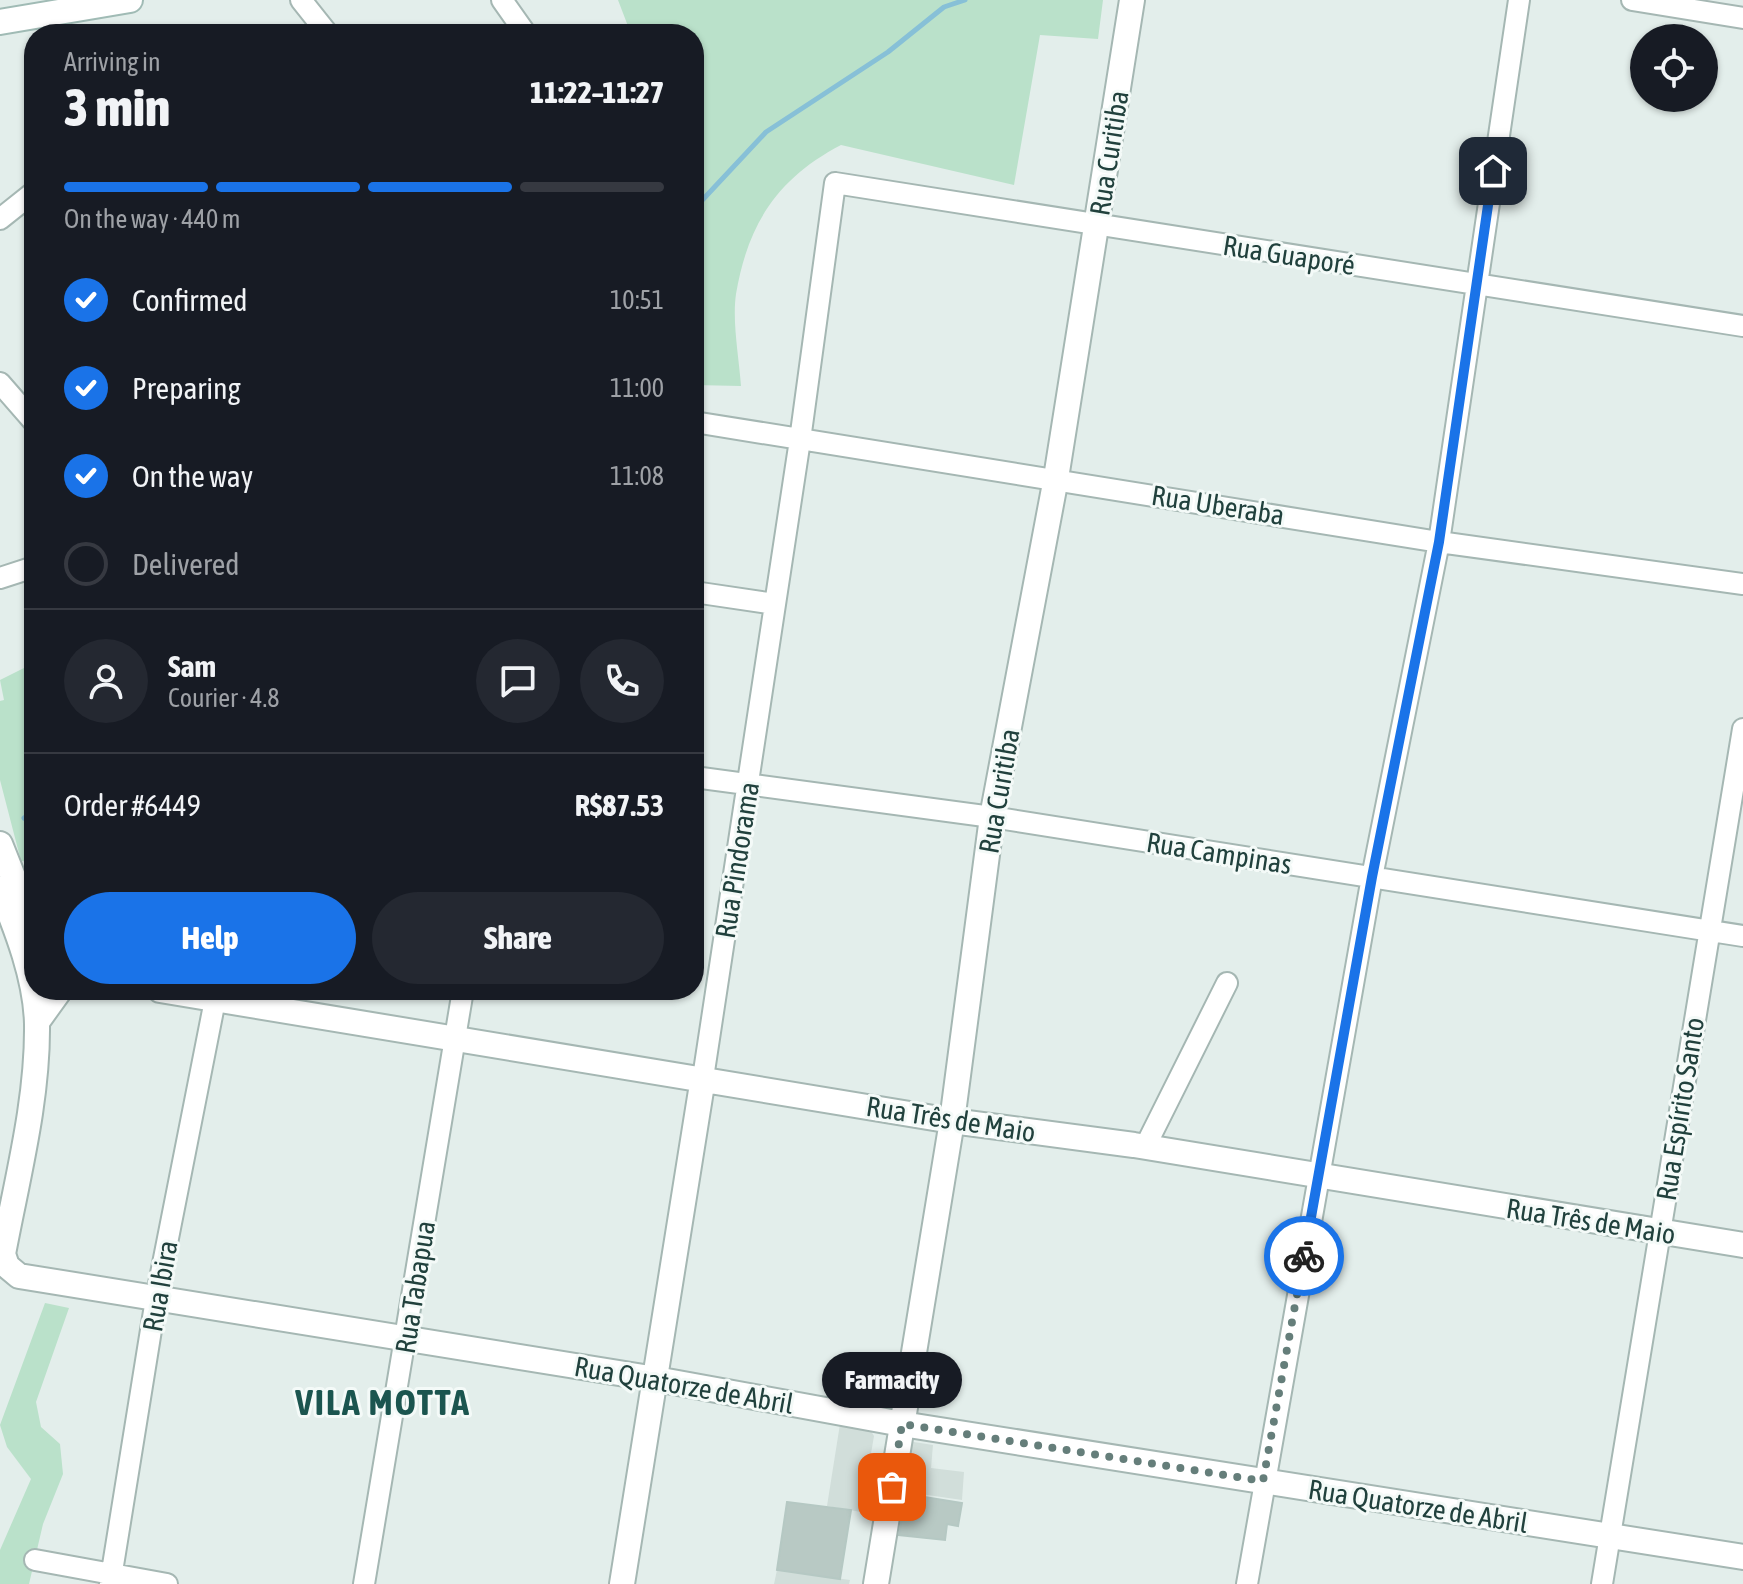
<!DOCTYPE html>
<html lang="en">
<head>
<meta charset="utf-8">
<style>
  body { margin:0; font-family:"Asap Condensed",sans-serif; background:#242831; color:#f1f3f6; height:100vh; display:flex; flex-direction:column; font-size:30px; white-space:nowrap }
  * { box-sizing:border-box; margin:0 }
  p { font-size:26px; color:#9ea1a6 }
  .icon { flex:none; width:44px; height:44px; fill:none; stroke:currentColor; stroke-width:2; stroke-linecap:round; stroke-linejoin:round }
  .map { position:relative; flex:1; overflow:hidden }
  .details { position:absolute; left:24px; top:24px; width:680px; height:976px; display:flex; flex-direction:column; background:#171b24; border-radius:32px; box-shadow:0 2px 6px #0004 }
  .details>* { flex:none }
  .controls { position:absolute; left:1630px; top:24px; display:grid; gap:16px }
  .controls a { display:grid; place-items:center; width:88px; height:88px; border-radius:50%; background:#171b24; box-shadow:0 2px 6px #0004; font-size:40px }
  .pin { position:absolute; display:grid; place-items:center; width:68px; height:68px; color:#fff; margin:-34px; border-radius:16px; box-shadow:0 4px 12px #0006 }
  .courier { position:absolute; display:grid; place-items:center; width:80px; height:80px; margin:-40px; border:6px solid #1a73e8; border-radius:50%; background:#fff; color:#222; box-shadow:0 2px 10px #0007 }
  .bubble { position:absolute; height:56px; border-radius:28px; background:#171b24; box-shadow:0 2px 6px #0004; font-size:26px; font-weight:800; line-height:56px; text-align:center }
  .summary em { font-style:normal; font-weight:800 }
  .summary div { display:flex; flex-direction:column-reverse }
  .summary { display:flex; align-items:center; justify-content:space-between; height:136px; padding:0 40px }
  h1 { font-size:52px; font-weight:800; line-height:60px }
  .bar { display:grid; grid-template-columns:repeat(4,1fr); gap:12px 8px; align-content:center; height:96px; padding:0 40px }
  .bar i { height:10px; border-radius:6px; background:#363941 }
  .bar .current { background:#1a73e8 }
  .bar p { grid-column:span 4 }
  .line { display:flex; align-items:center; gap:20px; padding:0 40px; border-top:2px solid #363941 }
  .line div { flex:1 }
  .round { display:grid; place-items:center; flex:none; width:84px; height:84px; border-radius:42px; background:#242831 }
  ol { padding:0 40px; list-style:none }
  li { display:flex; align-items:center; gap:24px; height:88px }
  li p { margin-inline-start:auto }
  li .icon { padding:8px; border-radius:50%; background:#1a73e8; color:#fff; stroke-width:4 }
  li:last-child { color:#9ea1a6 }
  li i { width:44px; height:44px; border:4px solid #363941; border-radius:50% }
  .button { display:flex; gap:16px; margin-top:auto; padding:16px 40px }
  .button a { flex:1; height:92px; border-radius:48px; background:#1a73e8; color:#fff; font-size:32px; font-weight:800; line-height:92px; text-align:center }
  .button a+a { background:#242831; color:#f1f3f6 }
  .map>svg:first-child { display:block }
  .built { fill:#d1deda }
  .green { fill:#bae1ca }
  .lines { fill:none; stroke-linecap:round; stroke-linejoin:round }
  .stream { stroke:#87c0d7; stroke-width:5 }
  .building { fill:#b8c9c4; stroke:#b5c8c3; stroke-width:2 }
  .minor-casing { stroke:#a5b7b3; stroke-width:24 }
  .tertiary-casing { stroke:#a5b7b3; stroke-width:28 }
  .secondary-casing { stroke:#a0bbb5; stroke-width:28 }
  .minor { stroke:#fff; stroke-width:20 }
  .tertiary { stroke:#fff; stroke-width:24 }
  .secondary { stroke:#fff; stroke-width:24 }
  .done { stroke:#657e7a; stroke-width:8; stroke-dasharray:0 14.4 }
  .route { stroke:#1a73e8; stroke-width:10 }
  .labels { text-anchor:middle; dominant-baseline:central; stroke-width:6; stroke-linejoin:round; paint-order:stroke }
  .street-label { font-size:28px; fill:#21413d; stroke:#f4faf8 }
  .district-label { font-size:36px; font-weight:bold; letter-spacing:2px; fill:#1b554f; stroke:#f4faf8 }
</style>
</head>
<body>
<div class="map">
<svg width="1743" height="1584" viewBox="0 0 1743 1584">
  <rect width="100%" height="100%" fill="#e3eeeb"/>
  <path class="built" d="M840 1424 869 1428 874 1436 861 1512 827 1506Z
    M901 1440 933 1445 931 1468 964 1472 962 1500 893 1490Z
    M777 1570 850 1580 849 1584H774Z"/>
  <path class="green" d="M618 0H1103L1098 39 1040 35 1014 185 841 145C778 178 748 223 736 294 732 322 739 357 741 386L694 385V34H631Z
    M34 663V862L21 861 0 780V701L4 700 0 680Z
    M45 1303 69 1308 36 1402 41 1427 60 1444 63 1474 43 1524 29 1584H0V1550L31 1479 7 1447 0 1425Z"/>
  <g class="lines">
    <path class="stream" d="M694 209 766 132 888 52 944 7 965 0
      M24 818 34 811"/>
  </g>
  <path class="building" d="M906 1494 962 1503 958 1526 947 1524 945 1540 899 1535Z
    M787 1502 851 1510 840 1579 777 1570Z"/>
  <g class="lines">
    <defs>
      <path id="minor" d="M301 0 328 34
        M502 0 526 34
        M1632 0 1743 18
        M0 219 34 192
        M0 383 34 422
        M694 422 1439 542 1743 584
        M0 578 34 567
        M694 592 775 604
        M694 777 992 817 1743 936
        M703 1078 800 440 835 183 1743 326
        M1145 1147 1227 983
        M35 1560 167 1584
        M110 1584 156 1299 217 990
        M364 1584 463 990
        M1247 1584 1372 877 1439 542 1519 0
        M1602 1584 1743 729"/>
      <path id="tertiary" d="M0 844 34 929
        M0 889C17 930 36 979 37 1024 38 1101 17 1179 3 1254L7 1266 19 1276 656 1379 902 1424 1743 1557
        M160 990 952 1121 1134 1145 1743 1245
        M37 1022 60 990
        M622 1584 703 1078
        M876 1584 952 1121 992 817 1056 478 1132 0"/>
      <path id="secondary" d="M0 22 130 0"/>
    </defs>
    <use href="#minor" class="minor-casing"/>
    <use href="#tertiary" class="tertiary-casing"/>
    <use href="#secondary" class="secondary-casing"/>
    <use href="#minor" class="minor"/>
    <use href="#tertiary" class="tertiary"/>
    <use href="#secondary" class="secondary"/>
  </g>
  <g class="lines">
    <path class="done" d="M892 1487 902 1424 1263 1481 1304 1256"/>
    <path class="route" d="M1304 1256 1372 877 1439 542 1493 171"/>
  </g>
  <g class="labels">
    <g class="street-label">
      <text transform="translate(1109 153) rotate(-81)">Rua Curitiba</text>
      <text transform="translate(1289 255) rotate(9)">Rua Guaporé</text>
      <text transform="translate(1218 505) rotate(9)">Rua Uberaba</text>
      <text transform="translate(999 791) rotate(-80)">Rua Curitiba</text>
      <text transform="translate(1219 853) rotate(9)">Rua Campinas</text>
      <text transform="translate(737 860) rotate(-81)">Rua Pindorama</text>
      <text transform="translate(1680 1109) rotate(-81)">Rua Espírito Santo</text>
      <text transform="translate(951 1119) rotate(9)">Rua Três de Maio</text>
      <text transform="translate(1591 1221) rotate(9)">Rua Três de Maio</text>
      <text transform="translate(160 1286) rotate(-80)">Rua Ibira</text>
      <text transform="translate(415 1287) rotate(-81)">Rua Tabapua</text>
      <text transform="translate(684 1385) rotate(10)">Rua Quatorze de Abril</text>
      <text transform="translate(1418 1506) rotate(9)">Rua Quatorze de Abril</text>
    </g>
    <g class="district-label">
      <text x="383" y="1402">VILA MOTTA</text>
    </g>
  </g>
</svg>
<div class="controls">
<a><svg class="icon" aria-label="locate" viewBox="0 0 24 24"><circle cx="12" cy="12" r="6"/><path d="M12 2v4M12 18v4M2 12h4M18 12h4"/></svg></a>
</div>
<div class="pin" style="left:892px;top:1487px;background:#ea580c"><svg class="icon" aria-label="bag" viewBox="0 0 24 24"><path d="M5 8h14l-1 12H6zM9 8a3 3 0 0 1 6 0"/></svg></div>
<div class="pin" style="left:1493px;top:171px;background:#1f2937"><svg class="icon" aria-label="home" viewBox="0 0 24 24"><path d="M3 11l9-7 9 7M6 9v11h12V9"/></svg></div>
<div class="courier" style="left:1304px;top:1256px"><svg class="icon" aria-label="bike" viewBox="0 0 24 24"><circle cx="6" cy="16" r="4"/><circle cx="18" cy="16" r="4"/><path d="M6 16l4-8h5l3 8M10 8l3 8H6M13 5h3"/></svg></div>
<div class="bubble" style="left:822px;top:1352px;width:140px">Farmacity</div>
<section class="details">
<div class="summary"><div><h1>3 min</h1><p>Arriving in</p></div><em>11:22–11:27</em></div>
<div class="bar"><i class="current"></i><i class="current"></i><i class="current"></i><i></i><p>On the way · 440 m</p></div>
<ol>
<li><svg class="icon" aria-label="check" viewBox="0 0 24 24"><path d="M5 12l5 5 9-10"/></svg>Confirmed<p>10:51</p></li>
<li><svg class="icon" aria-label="check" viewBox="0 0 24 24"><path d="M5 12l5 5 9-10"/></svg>Preparing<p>11:00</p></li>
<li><svg class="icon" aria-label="check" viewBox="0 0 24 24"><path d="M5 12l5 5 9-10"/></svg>On the way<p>11:08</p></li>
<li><i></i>Delivered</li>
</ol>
<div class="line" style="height:144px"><a class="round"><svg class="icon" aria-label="person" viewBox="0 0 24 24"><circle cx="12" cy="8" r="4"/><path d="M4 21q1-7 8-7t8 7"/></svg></a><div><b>Sam</b><p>Courier · 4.8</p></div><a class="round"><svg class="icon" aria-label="chat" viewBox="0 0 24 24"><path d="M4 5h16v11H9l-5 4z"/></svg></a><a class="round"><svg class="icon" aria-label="phone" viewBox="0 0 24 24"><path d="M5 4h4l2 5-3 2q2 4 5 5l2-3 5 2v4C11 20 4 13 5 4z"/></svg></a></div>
<div class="line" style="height:104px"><div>Order #6449</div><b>R$87.53</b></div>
<div class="button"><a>Help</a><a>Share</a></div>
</section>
</div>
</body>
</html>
